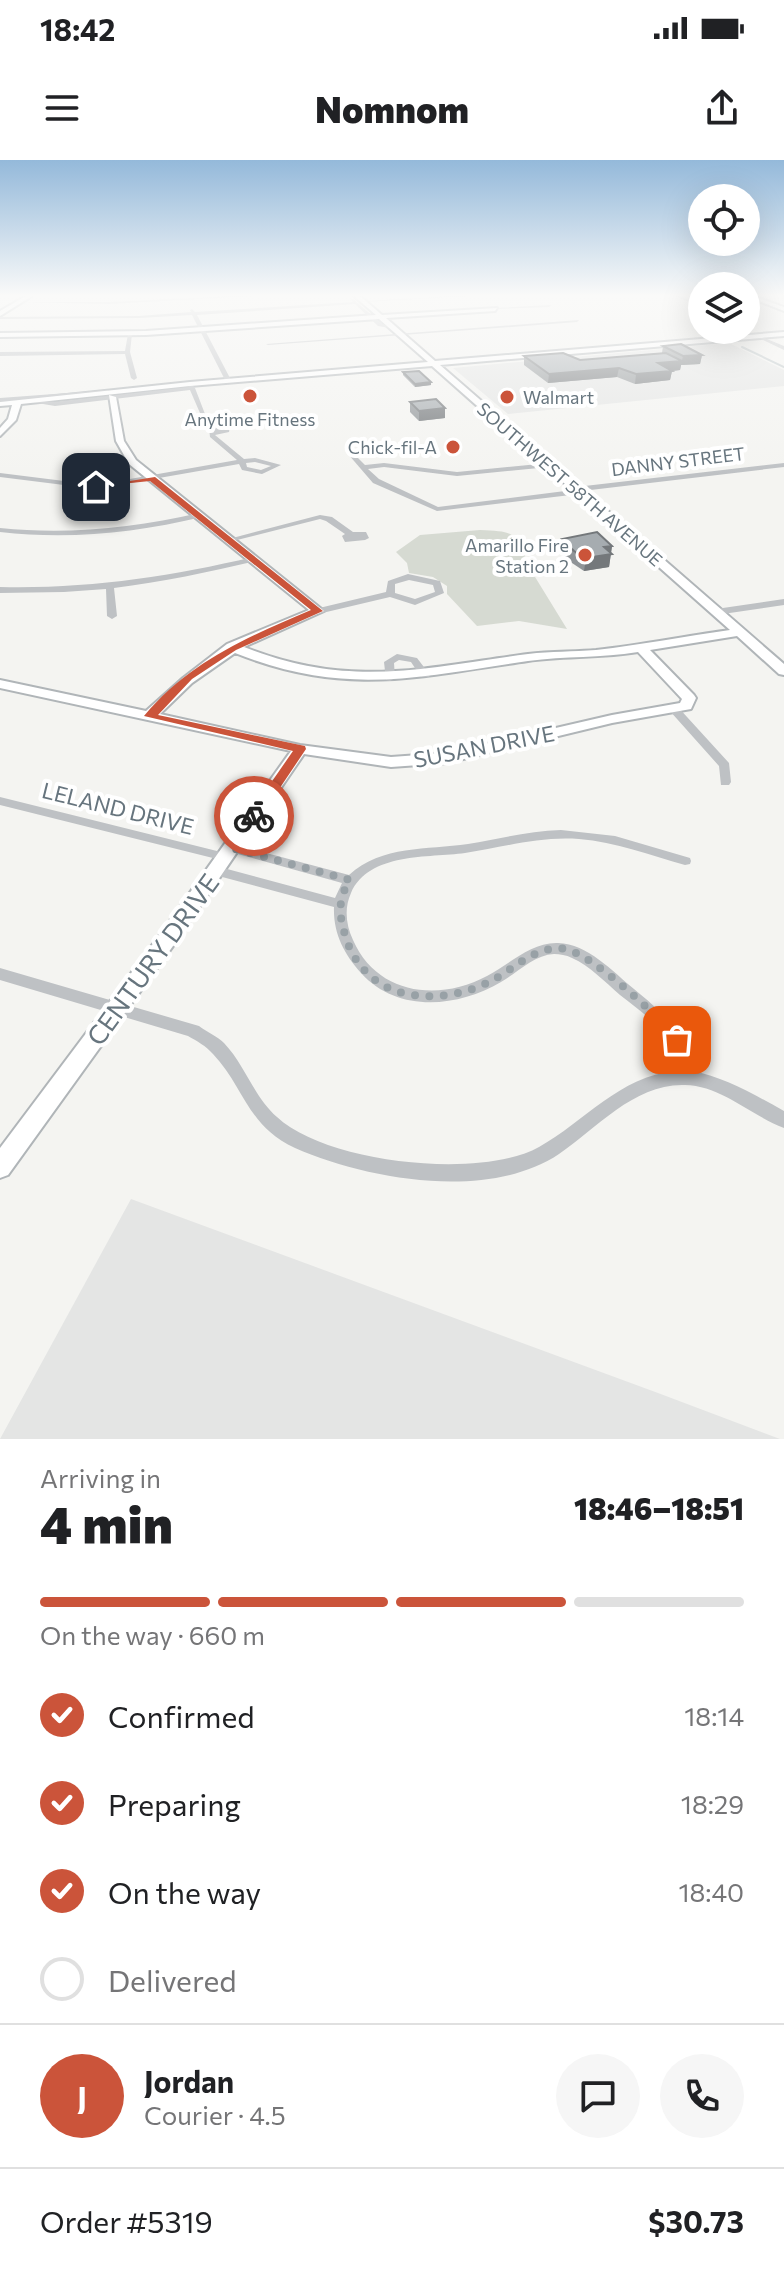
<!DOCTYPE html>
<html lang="en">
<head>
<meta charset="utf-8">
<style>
  body { margin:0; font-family:Commissioner,sans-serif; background:#f6f6f6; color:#202124; height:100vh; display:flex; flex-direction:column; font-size:30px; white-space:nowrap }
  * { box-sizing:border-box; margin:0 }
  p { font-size:26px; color:#757577 }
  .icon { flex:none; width:44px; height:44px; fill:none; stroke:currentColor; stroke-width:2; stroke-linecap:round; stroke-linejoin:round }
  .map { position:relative; height:1279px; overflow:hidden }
  .details { display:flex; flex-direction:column; background:#fff; flex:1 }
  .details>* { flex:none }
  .fabs { position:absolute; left:688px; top:24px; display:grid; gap:16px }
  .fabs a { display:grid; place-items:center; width:72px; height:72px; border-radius:50%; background:#fff; box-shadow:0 8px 32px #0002; font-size:40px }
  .pin { position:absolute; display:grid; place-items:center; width:68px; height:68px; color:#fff; margin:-34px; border-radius:16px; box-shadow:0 4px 12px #0006 }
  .courier { position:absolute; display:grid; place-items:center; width:80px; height:80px; margin:-40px; border:6px solid #cb543a; border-radius:50%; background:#fff; color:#222; box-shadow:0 2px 10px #0007 }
  .head em { font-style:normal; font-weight:800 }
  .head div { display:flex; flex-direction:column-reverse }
  .head { display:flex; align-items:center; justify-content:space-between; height:136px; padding:0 40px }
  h1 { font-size:52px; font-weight:800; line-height:60px }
  .bar { display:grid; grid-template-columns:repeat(4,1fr); gap:12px 8px; align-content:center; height:96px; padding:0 40px }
  .bar i { height:10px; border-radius:6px; background:#e0e0e0 }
  .bar .active { background:#cb543a }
  .bar p { grid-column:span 4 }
  .line { display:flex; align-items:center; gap:20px; padding:0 40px; border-top:2px solid #e0e0e0 }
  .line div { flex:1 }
  .round { display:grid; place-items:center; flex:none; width:84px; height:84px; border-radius:42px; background:#f6f6f6 }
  ol { padding:0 40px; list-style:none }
  li { display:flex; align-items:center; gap:24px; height:88px }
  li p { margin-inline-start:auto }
  li .icon { padding:8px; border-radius:50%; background:#cb543a; color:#fff; stroke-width:4 }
  li:last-child { color:#757577 }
  li i { width:44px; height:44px; border:4px solid #e0e0e0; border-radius:50% }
  .status { display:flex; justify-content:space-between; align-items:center; height:56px; padding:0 40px; background:#fff; direction:ltr }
  .status svg { height:22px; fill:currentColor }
  header { display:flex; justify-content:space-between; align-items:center; height:104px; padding:0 40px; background:#fff; font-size:36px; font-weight:800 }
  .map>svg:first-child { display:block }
  .built { fill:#e4e5e4 }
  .green { fill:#d6dad2 }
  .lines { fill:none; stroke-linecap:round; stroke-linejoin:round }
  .stream { stroke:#b7c1c4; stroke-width:2 }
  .secondary-casing { stroke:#b0b5b8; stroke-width:4 }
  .street { fill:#bec1c4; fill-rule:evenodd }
  .secondary { fill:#fff; fill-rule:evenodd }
  .wall { fill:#8f9497 }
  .shaded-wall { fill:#74787b }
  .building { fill:#a6acb0; stroke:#74787b; stroke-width:2 }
  .route { fill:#cb543a }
  .done { stroke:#98a1a6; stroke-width:8; stroke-dasharray:0 14.4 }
  .poi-dot { fill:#cb543a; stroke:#fff; stroke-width:3 }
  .labels { text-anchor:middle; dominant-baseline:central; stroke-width:8; stroke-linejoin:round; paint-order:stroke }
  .far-poi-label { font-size:18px; fill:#67757e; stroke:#fff; text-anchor:end }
  .far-street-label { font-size:18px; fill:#67757e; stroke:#fff }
  .street-label { font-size:22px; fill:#67757e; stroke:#fff }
  .near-street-label { font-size:26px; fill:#67757e; stroke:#fff }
</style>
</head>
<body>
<div class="status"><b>18:42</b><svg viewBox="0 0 49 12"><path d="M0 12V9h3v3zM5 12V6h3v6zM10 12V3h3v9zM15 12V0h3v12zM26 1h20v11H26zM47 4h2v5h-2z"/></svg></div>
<header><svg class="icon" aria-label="menu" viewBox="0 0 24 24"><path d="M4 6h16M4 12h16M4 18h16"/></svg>Nomnom<svg class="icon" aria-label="share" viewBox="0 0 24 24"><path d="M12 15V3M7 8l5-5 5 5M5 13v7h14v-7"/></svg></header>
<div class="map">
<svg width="784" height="1279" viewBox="0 0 784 1279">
  <rect width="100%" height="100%" fill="#f4f4f1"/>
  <path class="built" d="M729 183 784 210V226L508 254 453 208Z
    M131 1039 658 1233 780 1279H0Z"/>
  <path class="green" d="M480 370C509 372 514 369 525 396L517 404 532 412 567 469 519 461 477 466 447 434V426L433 417 409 413 407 403 396 392 420 375Z"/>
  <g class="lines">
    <path class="stream" d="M742 187 784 207"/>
    <defs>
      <path id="secondary" d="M26 136H32L0 156V151Z
        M354 136H360L382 155 497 148 495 151 386 158 435 201 784 172V176L440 205 784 504V515L779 514 737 476 650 490 694 535 696 538 691 549 612 563 447 603 391 607 304 594 173 786 8 1015 0 1018V988L159 776 291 591 0 528V520L146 551 183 518 227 484 309 450 129 304 116 281 109 235 116 237 124 281 136 300 324 451 244 487C349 529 422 508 528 494 551 491 573 492 596 490 641 485 685 476 730 470L432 206 190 226 21 244 16 260 0 276V268L8 259 12 245 0 246V242L190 222 428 202 379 159 146 175 0 177V173L146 171 376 155ZM638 492 682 539 680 543 612 555 447 593 391 597 300 585 160 554 192 523 235 493C345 537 417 517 528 501 565 496 601 498 638 492Z
        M746 136H753L784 147V151Z"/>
    </defs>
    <use href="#secondary" class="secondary-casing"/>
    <path class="street" d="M234 136H253L109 144 16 142H109Z
      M454 136H471L363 142 365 141Z
      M675 136H680L702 145V148Z
      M353 139 382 164 396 167V169L378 166 355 144 197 155 231 220 228 222 225 220 192 155 139 158 0 159V157L139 156 191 152 190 150 192 149 195 152 353 142 351 140Z
      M551 145 549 147 493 149 495 148Z
      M579 160 577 162 268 185 266 184Z
      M746 165 750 166V168H746Z
      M130 173 132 174 130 192 137 218 134 220 131 218 125 194 0 196V192L125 191 128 174Z
      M757 175 784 186V190L757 177Z
      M190 222 195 228 205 254H220L222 257 203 260 190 230 55 246 31 242 34 240 55 242 189 227 187 224Z
      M108 230 106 233 0 242V238Z
      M212 266H230L229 272 215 275 244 299 255 298 281 305 262 314 242 310 239 304 96 329 0 317V313L96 325 237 300 210 277 209 268ZM255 302 271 306 261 310 247 307 246 303Z
      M347 286H351L353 293 365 305 384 303 457 312 549 303 552 305 549 307 457 316 384 307 368 309 379 319 438 347 573 330V327H576L784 303V307L582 331V334H579L437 351 373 323 348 294Z
      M199 353 203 355 202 357C135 373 69 380 0 372V368C68 375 133 368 199 353Z
      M320 355 332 357 353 372H366L369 378 365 380 345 382 342 376 345 374 326 361 320 359 229 382 225 380Z
      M253 397H256V401C209 412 162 422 114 428L117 456 112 459 107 456 106 429 64 432 0 433V427C86 429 169 417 253 397Z
      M408 414 440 421 444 433 415 445 390 437 318 454 313 451 315 449 386 432 388 421ZM409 420 433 425 435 432 415 439 395 433V424Z
      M784 439V445L716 455 711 452 716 449Z
      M397 494 417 498 430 515 429 517H421L411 502 399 500 394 503 395 518 390 521 386 520 384 502Z
      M673 545 677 546 729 603 731 622 729 625H721L719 606 669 550 668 548 669 546Z
      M0 637 225 693 230 694 231 697 230 700 225 701 0 645Z
      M561 670 615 676 690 698 691 701 690 704 685 705C650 695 616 682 579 679 540 676 504 687 465 693 429 698 369 692 351 733 344 748 346 765 353 780 377 835 439 842 487 816 510 804 531 782 558 783 588 784 612 811 634 829 666 855 682 871 692 911 725 917 755 935 784 951V968C750 955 722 926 685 925 635 923 597 968 559 994 489 1041 368 1020 295 988 247 966 245 928 213 894 206 886 197 881 188 876L0 820V808L199 866C207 872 217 876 224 883 245 905 254 937 277 957 326 1003 480 1020 539 987 584 962 620 916 675 911 672 897 669 883 661 871 650 857 634 846 620 835 605 822 590 806 572 798 566 795 560 794 554 794 534 795 517 813 501 822 457 848 397 853 361 813 344 794 333 773 334 747L211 714 209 711 211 708 216 706 335 738 342 723 227 691 226 688 232 684 349 715C382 685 427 690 468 684 499 679 529 671 561 670Z"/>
    <use href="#secondary" class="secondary"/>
  </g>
  <path class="wall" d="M663 186 702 195 700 204 681 205 680 210 672 211 670 220 635 224 617 217 548 223 524 205V196L580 200 662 193Z
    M403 212 431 225 415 227 403 215Z
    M410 242 445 248V258L419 261 410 252Z
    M562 379 612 386 609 407 584 411 572 403 560 391Z"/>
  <path class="shaded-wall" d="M702 195 700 204 681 205 683 196Z
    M682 201 680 210 672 211 670 220 635 224 636 214 658 203Z
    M619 208 617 217 548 223 549 214Z
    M431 222V225L415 227V224Z
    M445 248V258L419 261V251Z
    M612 386 609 407 584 411 586 398 604 387Z"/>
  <path class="building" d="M681 184 702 195 683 196 663 186Z
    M563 193 580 200 666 193 682 201 658 203 672 211 636 214 619 208 549 214 524 196Z
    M419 211 431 222 415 224 403 212Z
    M436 239 445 248 419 251 410 242Z
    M597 372 612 386 604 387 612 394 586 398 574 391 562 379Z"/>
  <linearGradient id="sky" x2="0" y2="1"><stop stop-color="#94b9da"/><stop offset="0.43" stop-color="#fafaf9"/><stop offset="1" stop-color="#fafaf9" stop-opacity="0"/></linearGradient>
  <rect width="784" height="315" fill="url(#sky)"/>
  <path class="route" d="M155 317 323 451 236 490 192 519 158 555 305 586 306 589 259 659 248 656 293 591 144 556C189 502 247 477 311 450L150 321 92 327Z"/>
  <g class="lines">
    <path class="done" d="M254 656 232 688 350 720C337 740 339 756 346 778 353 801 370 821 393 830 426 842 463 836 493 820 515 808 538 784 565 789 592 794 660 857 677 880"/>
  </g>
  <g class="poi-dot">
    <circle cx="250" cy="236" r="8"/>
    <circle cx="507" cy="237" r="8"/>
    <circle cx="453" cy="287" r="8"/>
    <circle cx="585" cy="395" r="8"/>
  </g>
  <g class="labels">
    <g class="far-poi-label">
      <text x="523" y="237" text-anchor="start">Walmart</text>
      <text x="250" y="259" text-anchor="middle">Anytime Fitness</text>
      <text x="437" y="287">Chick-fil-A</text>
      <text x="569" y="385">Amarillo Fire<tspan x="569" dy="21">Station 2</tspan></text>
    </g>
    <g class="far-street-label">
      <text transform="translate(678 301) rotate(-7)">DANNY STREET</text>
      <text transform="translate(570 324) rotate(41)">SOUTHWEST 58TH AVENUE</text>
    </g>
    <g class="street-label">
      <text transform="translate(484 586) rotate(-11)">SUSAN DRIVE</text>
      <text transform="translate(118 648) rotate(14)">LELAND DRIVE</text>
    </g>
    <g class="near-street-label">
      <text transform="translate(152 799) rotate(-54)">CENTURY DRIVE</text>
    </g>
  </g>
</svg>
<div class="fabs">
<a><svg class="icon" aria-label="locate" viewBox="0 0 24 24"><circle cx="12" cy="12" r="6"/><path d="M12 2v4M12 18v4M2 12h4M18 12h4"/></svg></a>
<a><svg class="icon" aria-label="layers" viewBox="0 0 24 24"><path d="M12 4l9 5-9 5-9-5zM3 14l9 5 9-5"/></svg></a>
</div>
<div class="pin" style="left:677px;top:880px;background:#ea580c"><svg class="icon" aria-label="bag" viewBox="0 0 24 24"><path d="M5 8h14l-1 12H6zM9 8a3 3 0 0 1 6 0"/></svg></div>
<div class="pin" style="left:96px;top:327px;background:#1f2937"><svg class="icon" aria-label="home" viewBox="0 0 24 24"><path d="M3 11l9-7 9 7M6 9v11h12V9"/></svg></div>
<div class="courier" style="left:254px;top:656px"><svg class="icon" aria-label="bike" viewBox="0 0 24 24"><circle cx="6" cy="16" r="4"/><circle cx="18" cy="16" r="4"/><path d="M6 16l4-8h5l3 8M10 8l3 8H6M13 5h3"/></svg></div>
</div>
<section class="details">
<div class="head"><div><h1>4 min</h1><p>Arriving in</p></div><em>18:46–18:51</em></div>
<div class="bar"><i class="active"></i><i class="active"></i><i class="active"></i><i></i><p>On the way · 660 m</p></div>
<ol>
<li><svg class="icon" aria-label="check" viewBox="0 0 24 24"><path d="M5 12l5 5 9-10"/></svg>Confirmed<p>18:14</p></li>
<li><svg class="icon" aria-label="check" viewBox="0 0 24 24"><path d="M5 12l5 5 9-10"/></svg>Preparing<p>18:29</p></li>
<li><svg class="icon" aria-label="check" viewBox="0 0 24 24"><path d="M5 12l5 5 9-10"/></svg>On the way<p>18:40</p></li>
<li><i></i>Delivered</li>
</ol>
<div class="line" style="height:144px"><b class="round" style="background:#cb543a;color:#fff">J</b><div><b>Jordan</b><p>Courier · 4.5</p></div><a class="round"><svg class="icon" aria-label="chat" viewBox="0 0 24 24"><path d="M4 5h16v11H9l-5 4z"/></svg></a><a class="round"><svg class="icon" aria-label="phone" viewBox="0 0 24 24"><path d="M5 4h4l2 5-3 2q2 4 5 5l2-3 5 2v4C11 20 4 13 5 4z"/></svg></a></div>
<div class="line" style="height:104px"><div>Order #5319</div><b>$30.73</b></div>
</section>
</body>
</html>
